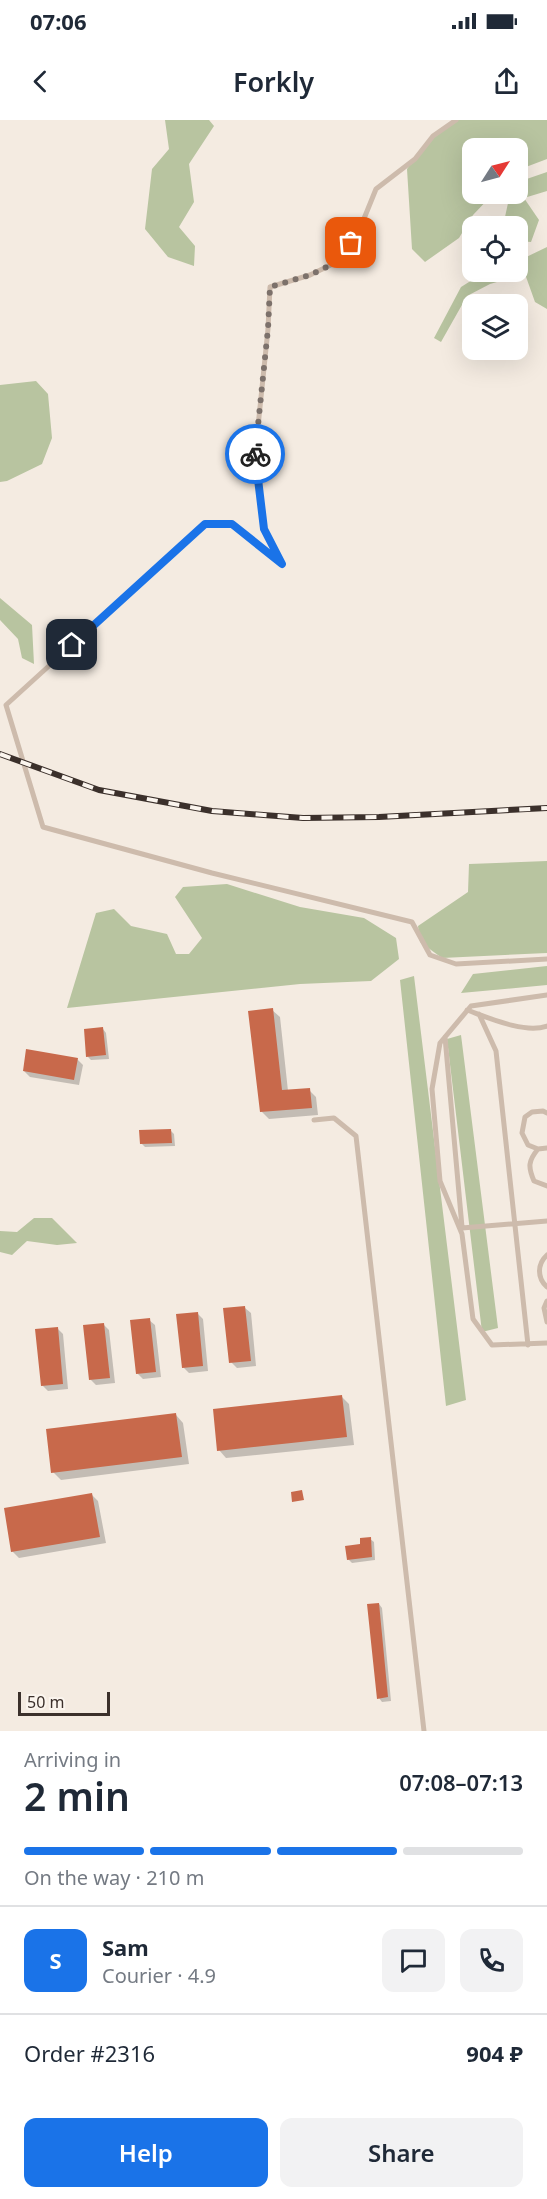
<!DOCTYPE html>
<html lang="en">
<head>
<meta charset="utf-8">
<style>
  body { margin:0; font-family:"Noto Sans",sans-serif; background:#f2f2f3; color:#1f2937; height:100vh; display:flex; flex-direction:column; font-size:22px; white-space:nowrap }
  * { box-sizing:border-box; margin:0 }
  p { font-size:20px; color:#747a83 }
  .icon { flex:none; width:33px; height:33px; fill:none; stroke:currentColor; stroke-width:2; stroke-linecap:round; stroke-linejoin:round }
  .map { position:relative; height:1611px; overflow:hidden }
  .panel { display:flex; flex-direction:column; background:#fff; flex:1 }
  .panel>* { flex:none }
  .needle { width:39px; rotate:54deg }
  .controls { position:absolute; left:462px; top:18px; display:grid; gap:12px }
  .controls a { display:grid; place-items:center; width:66px; height:66px; border-radius:12px; background:#fff; box-shadow:0 6px 24px #0002; font-size:30px }
  .scale { position:absolute; left:18px; bottom:15px; width:92px; box-sizing:border-box; padding-left:6px; border:3px solid #3b302b; border-top:0; font-size:16px; line-height:21px; white-space:nowrap; color:#3b302b; -webkit-text-stroke:4px #fbf5ee; paint-order:stroke }
  .pin { position:absolute; display:grid; place-items:center; width:51px; height:51px; color:#fff; margin:-26px; border-radius:12px; box-shadow:0 3px 9px #0006 }
  .courier { position:absolute; display:grid; place-items:center; width:60px; height:60px; margin:-30px; border:4px solid #1a73e8; border-radius:50%; background:#fff; color:#222; box-shadow:0 2px 8px #0007 }
  .headline em { font-style:normal; font-weight:600 }
  .headline div { display:flex; flex-direction:column-reverse }
  .headline { display:flex; align-items:center; justify-content:space-between; height:102px; padding:0 24px }
  h1 { font-size:39px; font-weight:600; line-height:45px }
  .bar { display:grid; grid-template-columns:repeat(4,1fr); gap:9px 6px; align-content:center; height:72px; padding:0 24px }
  .bar i { height:8px; border-radius:4px; background:#e0e1e3 }
  .bar .selected { background:#1a73e8 }
  .bar p { grid-column:span 4 }
  .line { display:flex; align-items:center; gap:15px; padding:0 24px; border-top:2px solid #e0e1e3 }
  .line div { flex:1 }
  .round { display:grid; place-items:center; flex:none; width:63px; height:63px; border-radius:12px; background:#f2f2f3 }
  .primary-button { display:flex; gap:12px; margin-top:auto; padding:12px 24px }
  .primary-button a { flex:1; height:69px; border-radius:12px; background:#1a73e8; color:#fff; font-size:24px; font-weight:600; line-height:69px; text-align:center }
  .primary-button a+a { background:#f2f2f3; color:#1f2937 }
  .status { display:flex; justify-content:space-between; align-items:center; height:42px; padding:0 30px; background:#fff; direction:ltr }
  .status svg { height:16px; fill:currentColor }
  header { display:flex; justify-content:space-between; align-items:center; height:78px; padding:0 24px; background:#fff; font-size:27px; font-weight:600 }
  .map>svg:first-child { display:block }
  .green { fill:#b8c4a0 }
  .shadow { fill:#0003 }
  .building { fill:#c8694b }
  .lines { fill:none; stroke-linecap:round; stroke-linejoin:round }
  .service { stroke:#cdbbac; stroke-width:5 }
  .rail-casing { stroke:#3b302b; stroke-width:6 }
  .rail { stroke:#fbf5ee; stroke-width:4; stroke-dasharray:11; stroke-linecap:butt }
  .done { stroke:#7c716b; stroke-width:6; stroke-dasharray:0 10.8 }
  .route { stroke:#1a73e8; stroke-width:8 }
</style>
</head>
<body>
<div class="status"><b>07:06</b><svg viewBox="0 0 49 12"><path d="M0 12V9h3v3zM5 12V6h3v6zM10 12V3h3v9zM15 12V0h3v12zM26 1h20v11H26zM47 4h2v5h-2z"/></svg></div>
<header><svg class="icon" aria-label="back" viewBox="0 0 24 24"><path d="M15 5l-7 7 7 7"/></svg>Forkly<svg class="icon" aria-label="share" viewBox="0 0 24 24"><path d="M12 15V3M7 8l5-5 5 5M5 13v7h14v-7"/></svg></header>
<div class="map">
<svg width="547" height="1611" viewBox="0 0 547 1611">
  <rect width="100%" height="100%" fill="#f4ebe1"/>
  <path class="green" d="M165 0H209L214 6 189 44 194 82 179 107 195 126 194 146 168 137 145 109 152 49 169 29Z
    M453 0H547V39L518 50V28H472V74H493L473 95 459 118 425 142 412 129 407 49 429 19Z
    M547 52V71L524 78 539 100 531 122 518 121V106H503L510 74H518V62Z
    M547 127V189L535 182 525 154 490 164 467 176 441 222 434 218 461 167 485 152H518V141Z
    M36 261 48 274 52 318 42 344 7 361 0 362V265Z
    M0 478 32 505 34 544 22 538 18 519 0 500Z
    M547 741V833L442 838 420 822 418 806 468 772 469 744Z
    M227 764 300 787 364 798 396 818 399 839 371 861 300 864 67 888 96 793 114 789 131 806 167 814 176 834H189L202 818 175 777 183 767Z
    M547 846V865L461 873 473 854Z
    M414 856 466 1280 446 1286 400 860Z
    M461 915 498 1208 482 1212 447 919Z
    M34 1098H52L77 1123 57 1125 27 1121 12 1135 0 1132V1111L17 1112Z"/>
  <path class="shadow" d="M272 890 280 897 288 971 309 970 316 977 318 995 269 999 261 991Z
    M103 909 106 913 109 939 91 940 88 937Z
    M77 939 83 945 79 965 30 957 24 951Z
    M171 1011 174 1014 175 1026 145 1027 141 1023Z
    M245 1188 251 1193 256 1246 237 1248 231 1242Z
    M197 1193 203 1199 208 1251 189 1253 183 1247Z
    M149 1200 155 1205 161 1257 143 1259 137 1253Z
    M103 1204 109 1210 115 1263 96 1265 90 1259Z
    M57 1208 63 1214 68 1269 48 1271 42 1265Z
    M342 1277 349 1284 354 1325 226 1338 219 1330Z
    M176 1295 183 1303 189 1344 61 1360 53 1352Z
    M92 1375 98 1381 106 1423 19 1438 12 1431Z
    M370 1419 374 1422 375 1440 352 1443 348 1439Z
    M379 1484 382 1488 391 1581 382 1582 379 1578Z"/>
  <path class="building" d="M273 888 282 970 310 968 312 988 260 992 248 891Z
    M103 907 106 935 86 937 84 909Z
    M26 929 78 938 74 960 23 951Z
    M171 1009 172 1023 140 1024 139 1010Z
    M245 1186 251 1241 229 1243 223 1188Z
    M198 1192 203 1246 182 1248 176 1194Z
    M150 1198 156 1252 136 1254 130 1200Z
    M104 1203 110 1258 89 1260 83 1205Z
    M58 1207 63 1264 41 1266 35 1209Z
    M342 1275 347 1317 217 1331 213 1289Z
    M176 1293 182 1337 51 1353 46 1309Z
    M302 1370 304 1380 292 1382 291 1372Z
    M92 1373 100 1417 11 1432 4 1388Z
    M371 1417 372 1437 347 1440 345 1426 360 1424V1418Z
    M379 1483 388 1577 377 1579 367 1484Z"/>
  <g class="lines">
    <path class="service" d="M456 0 433 16 415 39 376 69 361 106 341 140 310 155 270 167 268 209 255 336 264 409 282 444 232 404H205L6 585 43 707 212 753 412 802 430 835 456 844 547 839
      M547 875 471 886 440 923 432 969 440 1061 462 1114 473 1199 492 1225 547 1223
      M467 890C489 898 525 914 547 906
      M479 894 496 931 528 1225
      M445 917 462 1107
      M314 1000 334 998 356 1016 424 1611
      M547 1028 538 1029C528 1041 528 1047 534 1061L547 1066
      M538 1029 528 1025 522 1013 525 997 532 992 543 991 547 993
      M462 1108 547 1101
      M547 1135C537 1144 537 1158 547 1167
      M547 1181 544 1188 547 1202"/>
    <defs>
      <path id="rail" d="M0 634 99 670 212 691 303 698 379 697 547 688"/>
    </defs>
    <use href="#rail" class="rail-casing"/>
    <use href="#rail" class="rail"/>
  </g>
  <g class="lines">
    <path class="done" d="M255 334 268 209 270 167 310 155 341 140 351 123"/>
    <path class="route" d="M72 525 205 404H232L282 444 264 409 255 334"/>
  </g>
</svg>
<div class="controls">
<a><svg class="needle" viewBox="-14 -14 28 28"><path d="M0-13l5 13h-10z" fill="#e53935"/><path d="M0 13l5-13h-10z" fill="#747a83"/></svg></a>
<a><svg class="icon" aria-label="locate" viewBox="0 0 24 24"><circle cx="12" cy="12" r="6"/><path d="M12 2v4M12 18v4M2 12h4M18 12h4"/></svg></a>
<a><svg class="icon" aria-label="layers" viewBox="0 0 24 24"><path d="M12 4l9 5-9 5-9-5zM3 14l9 5 9-5"/></svg></a>
</div>
<div class="scale">50 m</div>
<div class="pin" style="left:351px;top:123px;background:#ea580c"><svg class="icon" aria-label="bag" viewBox="0 0 24 24"><path d="M5 8h14l-1 12H6zM9 8a3 3 0 0 1 6 0"/></svg></div>
<div class="pin" style="left:72px;top:525px;background:#1f2937"><svg class="icon" aria-label="home" viewBox="0 0 24 24"><path d="M3 11l9-7 9 7M6 9v11h12V9"/></svg></div>
<div class="courier" style="left:255px;top:334px"><svg class="icon" aria-label="bike" viewBox="0 0 24 24"><circle cx="6" cy="16" r="4"/><circle cx="18" cy="16" r="4"/><path d="M6 16l4-8h5l3 8M10 8l3 8H6M13 5h3"/></svg></div>
</div>
<section class="panel">
<div class="headline"><div><h1>2 min</h1><p>Arriving in</p></div><em>07:08–07:13</em></div>
<div class="bar"><i class="selected"></i><i class="selected"></i><i class="selected"></i><i></i><p>On the way · 210 m</p></div>
<div class="line" style="height:108px"><b class="round" style="background:#1a73e8;color:#fff">S</b><div><b>Sam</b><p>Courier · 4.9</p></div><a class="round"><svg class="icon" aria-label="chat" viewBox="0 0 24 24"><path d="M4 5h16v11H9l-5 4z"/></svg></a><a class="round"><svg class="icon" aria-label="phone" viewBox="0 0 24 24"><path d="M5 4h4l2 5-3 2q2 4 5 5l2-3 5 2v4C11 20 4 13 5 4z"/></svg></a></div>
<div class="line" style="height:78px"><div>Order #2316</div><b>904 ₽</b></div>
<div class="primary-button"><a>Help</a><a>Share</a></div>
</section>
</body>
</html>
